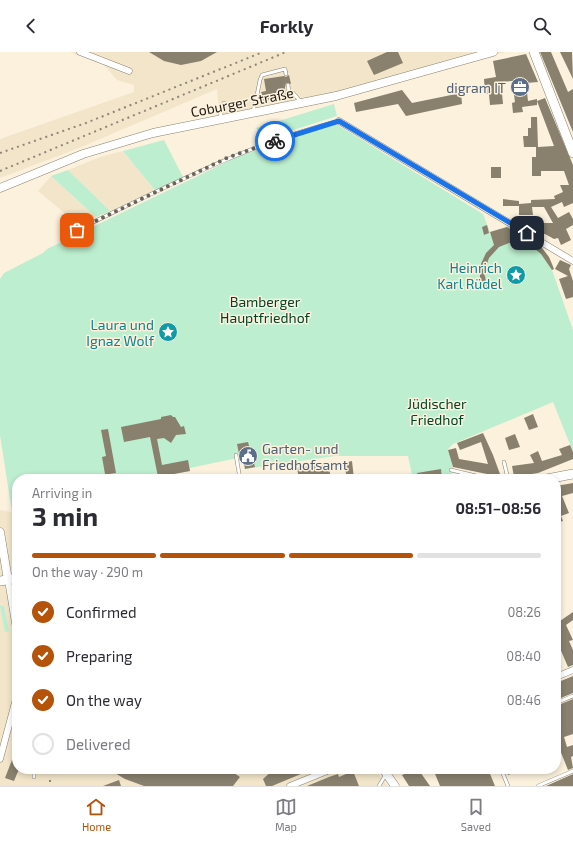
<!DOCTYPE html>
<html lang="en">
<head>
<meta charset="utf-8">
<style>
  body { margin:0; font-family:"Exo 2",sans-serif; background:#f2f2f3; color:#2b2b33; height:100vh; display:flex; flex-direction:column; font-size:15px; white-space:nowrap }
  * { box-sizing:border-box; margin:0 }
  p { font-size:13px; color:#7c7c81 }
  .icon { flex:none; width:22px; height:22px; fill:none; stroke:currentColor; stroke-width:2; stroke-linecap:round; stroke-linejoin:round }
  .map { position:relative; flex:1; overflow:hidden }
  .details { position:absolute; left:12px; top:422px; width:549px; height:300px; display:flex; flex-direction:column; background:#fff; border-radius:16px; box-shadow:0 2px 6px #0003 }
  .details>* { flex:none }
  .pin { position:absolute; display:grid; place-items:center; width:34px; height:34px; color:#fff; margin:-17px; border-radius:8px; box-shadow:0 2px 6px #0006 }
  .courier { position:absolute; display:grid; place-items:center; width:40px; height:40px; margin:-20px; border:3px solid #1a73e8; border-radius:50%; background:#fff; color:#222; box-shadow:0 1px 5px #0007 }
  .overview em { font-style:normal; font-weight:700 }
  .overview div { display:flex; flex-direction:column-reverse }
  .overview { display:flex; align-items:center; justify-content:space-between; height:68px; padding:0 20px }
  h1 { font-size:26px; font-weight:700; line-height:30px }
  .bar { display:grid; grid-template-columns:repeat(4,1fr); gap:6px 4px; align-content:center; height:48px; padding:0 20px }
  .bar i { height:5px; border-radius:3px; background:#e1e1e2 }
  .bar .active { background:#b45309 }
  .bar p { grid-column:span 4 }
  ol { padding:0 20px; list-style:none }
  li { display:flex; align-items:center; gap:12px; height:44px }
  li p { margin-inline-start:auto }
  li .icon { padding:4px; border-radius:50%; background:#b45309; color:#fff; stroke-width:4 }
  li:last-child { color:#7c7c81 }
  li i { width:22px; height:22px; border:2px solid #e1e1e2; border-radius:50% }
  header { display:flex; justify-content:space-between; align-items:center; height:52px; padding:0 20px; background:#fff; font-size:18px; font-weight:700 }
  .dock { display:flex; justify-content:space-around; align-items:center; height:56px; border-top:1px solid #e1e1e2; background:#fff; font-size:11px; color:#7c7c81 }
  .dock a { display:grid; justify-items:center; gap:2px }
  .dock .active { color:#b45309 }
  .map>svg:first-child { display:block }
  .built { fill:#f2e5ca }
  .green { fill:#bdeecf }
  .building { fill:#89806e }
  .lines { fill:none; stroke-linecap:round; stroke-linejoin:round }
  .service-casing { stroke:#8b8270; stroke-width:4 }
  .minor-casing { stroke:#8b8270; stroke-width:7 }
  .tertiary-casing { stroke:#8b8270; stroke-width:9 }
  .secondary-casing { stroke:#8b8270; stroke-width:10 }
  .service { stroke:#fff; stroke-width:3 }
  .minor { stroke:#fff; stroke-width:6 }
  .tertiary { stroke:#fff; stroke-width:8 }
  .secondary { stroke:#fff; stroke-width:9 }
  .rail { stroke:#8d8678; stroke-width:2; stroke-dasharray:2 4; stroke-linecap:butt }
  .done { stroke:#6b6559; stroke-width:4; stroke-dasharray:0 7.2 }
  .route { stroke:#1a73e8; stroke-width:5 }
  .labels { text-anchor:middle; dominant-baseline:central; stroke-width:3; stroke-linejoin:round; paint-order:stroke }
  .service-label { font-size:14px; fill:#4e5e75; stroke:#fbf1dd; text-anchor:end }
  .street-label { font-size:14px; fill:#1d1912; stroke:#fbf1dd }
  .culture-label { font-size:14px; fill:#0d838f; stroke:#fbf1dd; text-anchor:end }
  .park-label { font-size:14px; fill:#004427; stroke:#fbf1dd }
</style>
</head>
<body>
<header><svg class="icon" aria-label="back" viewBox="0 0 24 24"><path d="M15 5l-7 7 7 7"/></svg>Forkly<svg class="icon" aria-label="search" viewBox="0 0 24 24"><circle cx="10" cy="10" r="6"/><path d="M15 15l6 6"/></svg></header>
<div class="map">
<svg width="573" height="734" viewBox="0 0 573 734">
  <rect width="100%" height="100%" fill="#fbf1dd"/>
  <path class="built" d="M70 0H506L399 28 220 70 217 37 79 96 0 126V87L134 40V33L117 28 104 13Z
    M123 99 155 138 110 159 68 118 100 105Z
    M51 124 96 165 79 173 38 139Z
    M0 458 12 460 17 459V717H375L388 734H0Z"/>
  <path class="green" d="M334 52 337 64 265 87 256 76Z
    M336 72 483 162 490 180 512 173 516 186C536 187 546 197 553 214L551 215 573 278V400L553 350 453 392 448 397 453 416 451 417 453 427H413L408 404H335L245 417 242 405 190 416V419L144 427H17V459L12 460 0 383V227L4 221 43 201 47 197 239 104Z
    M164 88 183 125 155 138 123 99Z
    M68 118 110 159 96 165 51 124Z
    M0 554H4L9 579 5 580Z"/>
  <path class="building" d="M149 0H217L201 9 181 13 164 9Z
    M387 0H398L403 11 374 23 367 9Z
    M540 0H551L568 40 573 37V80Z
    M560 0H572L573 27Z
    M526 2 538 30 526 31 528 49 537 47V53L522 55 523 60 513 61 512 51 515 50 512 29 501 30 503 52 490 53 489 42H485L484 27 496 25 493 9Z
    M289 23 291 32 286 31 284 40 288 44 260 49 263 45 261 40 266 39 264 27 284 24 286 25Z
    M402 38 412 51 461 41 462 52 406 64 398 52 356 60 354 51Z
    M545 46 573 113V151L564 155 562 150 551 155 558 166 569 160 573 167V173L566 177 571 188 561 193 558 186 554 187 545 182H539V178H536V171H553L544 155H532L533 163H519V152L531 151V148L555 147 554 144 563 140 560 133H569L564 119H541V124H532V105H536V95H524L523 84H528V76H531V65H537L538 95 554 94 537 49Z
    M491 115H501V126H491Z
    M503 147 519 149V154H503Z
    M487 173 489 181 484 183 482 175Z
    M507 175 514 179 516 184 526 186 542 196 549 205 554 217 552 218 541 202 533 195 522 190 509 191 499 195 489 206 484 220 487 234 482 236 480 229V214L486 201 494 193 490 180Z
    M560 208 571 213 569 217 573 229V245L566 247 559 227 568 224 555 217Z
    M533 362 538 375 529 378 524 366Z
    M171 363 173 365H175L181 375 184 374 186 382 176 383 171 391 164 386 157 387 162 413 188 408 190 419 158 425 150 385 124 390 121 375 161 367V365Z
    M108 377 116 421 109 422H105L102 405 106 404 101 378Z
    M483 381 493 403 500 422H487L453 415 448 398 456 396 459 407 488 412 481 390 460 398 457 391Z
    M515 382 520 395 509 398 505 386Z
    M248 390 255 415 245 417 242 401 239 402 237 392Z
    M570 393 573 400V407L538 421 514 425 512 414 534 411 530 403 538 399 542 409 562 403 559 397Z
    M352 409 354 427H347L344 411Z
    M328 411 331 427H299L297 416Z
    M441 417 442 427H418L417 421Z
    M573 431V441L562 444 569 461 561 464 563 469 556 471V434Z
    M556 559 560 569 573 560V568L566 573 573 588 569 589 573 598V613L568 615 559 594 556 596Z
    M573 624V641L556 648V631Z
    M573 647V682L564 685 567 695 573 693V704L571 705 573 716 568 718 556 688V654Z
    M17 695V717H19L14 729 5 726Z
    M108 717H224L230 721 231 719 240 725 233 734H144L125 727Z
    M274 717H313L272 734H266L263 727Z
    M415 717H418L430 734H409L402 723Z
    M433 717H488L495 734H440Z
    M506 717H523L508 723Z
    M353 719 359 734H307L329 725 338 722 339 725Z
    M573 722V734H546Z
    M119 728 121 734H103Z"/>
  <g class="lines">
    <defs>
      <path id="service" d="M288 33 289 40
        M287 40 293 41 301 50
        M256 48 260 28 262 23 285 17 286 22
        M253 59 256 48 260 45
        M220 65 224 51
        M77 178C162 137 247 92 339 69
        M236 403 240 427
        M504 410 508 427
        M451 418 489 427
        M461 420 462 427
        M556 651 573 644
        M12 665 17 667
        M501 717 508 734
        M34 725V717
        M379 734 386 722
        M538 734 573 719"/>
      <path id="minor" d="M80 0 129 19
        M339 69 573 209
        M8 528 17 583
        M556 625 573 618
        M0 707 17 643
        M290 734 332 717"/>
      <path id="tertiary" d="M0 136 83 102 153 81 336 44 493 0
        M0 480 8 528
        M383 717 395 734"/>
      <path id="secondary" d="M534 0 573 101
        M547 427 573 422
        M0 529 17 526"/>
    </defs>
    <use href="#service" class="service-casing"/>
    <use href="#minor" class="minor-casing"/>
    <use href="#tertiary" class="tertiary-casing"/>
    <use href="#secondary" class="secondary-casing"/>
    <use href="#service" class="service"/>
    <use href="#minor" class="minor"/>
    <use href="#tertiary" class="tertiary"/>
    <use href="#secondary" class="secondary"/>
    <path class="rail" d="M0 101 86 71 263 0
      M0 119 286 0
      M50 728V731"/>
  </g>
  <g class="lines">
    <path class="done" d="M77 178 229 105 275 89"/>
    <path class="route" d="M275 89 339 69 527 181"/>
  </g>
  <defs>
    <symbol id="office-disc" viewBox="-11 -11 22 22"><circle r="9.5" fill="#5c6f8a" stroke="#fbf1dd"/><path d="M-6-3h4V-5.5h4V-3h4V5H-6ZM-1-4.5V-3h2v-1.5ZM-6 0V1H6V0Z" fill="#fff"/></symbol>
    <symbol id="sight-disc" viewBox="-11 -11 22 22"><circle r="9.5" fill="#0f9aa8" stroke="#fbf1dd"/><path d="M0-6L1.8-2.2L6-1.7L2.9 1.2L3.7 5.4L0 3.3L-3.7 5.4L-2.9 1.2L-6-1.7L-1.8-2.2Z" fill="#fff"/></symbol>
    <symbol id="civic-disc" viewBox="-11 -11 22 22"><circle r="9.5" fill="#5c6f8a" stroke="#fbf1dd"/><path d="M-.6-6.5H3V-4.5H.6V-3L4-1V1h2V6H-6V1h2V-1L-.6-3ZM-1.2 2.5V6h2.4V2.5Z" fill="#fff"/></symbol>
  </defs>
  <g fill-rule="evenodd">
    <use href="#office-disc" x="509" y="24" width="22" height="22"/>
    <use href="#sight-disc" x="505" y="212" width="22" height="22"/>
    <use href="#sight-disc" x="157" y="269" width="22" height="22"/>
    <use href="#civic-disc" x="237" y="393" width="22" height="22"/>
  </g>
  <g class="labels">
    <g class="service-label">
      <text x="506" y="35">digram IT</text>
      <text x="262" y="396" text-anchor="start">Garten- und<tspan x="262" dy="16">Friedhofsamt</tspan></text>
    </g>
    <g class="street-label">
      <text transform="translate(242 50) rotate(-11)">Coburger Straße</text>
    </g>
    <g class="culture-label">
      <text x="502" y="215">Heinrich<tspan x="502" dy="16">Karl Rüdel</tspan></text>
      <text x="154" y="272">Laura und<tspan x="154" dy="16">Ignaz Wolf</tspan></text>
    </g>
    <g class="park-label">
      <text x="265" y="249">Bamberger<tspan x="265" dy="16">Hauptfriedhof</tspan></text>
      <text x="437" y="351">Jüdischer<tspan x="437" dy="16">Friedhof</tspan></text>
    </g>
  </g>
</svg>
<div class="pin" style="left:77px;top:178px;background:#ea580c"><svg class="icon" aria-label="bag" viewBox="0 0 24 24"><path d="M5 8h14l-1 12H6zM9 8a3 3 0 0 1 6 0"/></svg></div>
<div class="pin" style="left:527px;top:181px;background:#1f2937"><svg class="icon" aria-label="home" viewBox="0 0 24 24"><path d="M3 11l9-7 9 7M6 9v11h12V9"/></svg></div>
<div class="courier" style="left:275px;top:89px"><svg class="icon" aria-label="bike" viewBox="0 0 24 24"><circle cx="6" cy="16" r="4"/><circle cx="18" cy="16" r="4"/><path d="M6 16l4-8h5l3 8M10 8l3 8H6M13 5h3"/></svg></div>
<section class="details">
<div class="overview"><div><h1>3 min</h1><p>Arriving in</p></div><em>08:51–08:56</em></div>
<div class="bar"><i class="active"></i><i class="active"></i><i class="active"></i><i></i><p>On the way · 290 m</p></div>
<ol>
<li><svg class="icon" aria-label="check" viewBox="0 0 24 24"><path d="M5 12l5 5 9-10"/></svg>Confirmed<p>08:26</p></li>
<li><svg class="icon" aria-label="check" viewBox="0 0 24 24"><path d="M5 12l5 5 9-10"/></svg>Preparing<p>08:40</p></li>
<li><svg class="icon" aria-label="check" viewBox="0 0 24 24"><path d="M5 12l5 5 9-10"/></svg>On the way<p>08:46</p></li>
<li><i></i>Delivered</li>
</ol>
</section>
</div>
<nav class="dock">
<a class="active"><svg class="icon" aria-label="home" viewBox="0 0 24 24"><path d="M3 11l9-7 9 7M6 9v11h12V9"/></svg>Home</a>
<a><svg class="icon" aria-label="map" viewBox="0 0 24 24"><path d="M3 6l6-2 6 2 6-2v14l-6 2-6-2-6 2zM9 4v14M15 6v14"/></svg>Map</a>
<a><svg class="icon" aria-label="saved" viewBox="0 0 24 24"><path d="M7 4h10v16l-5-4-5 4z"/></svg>Saved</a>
</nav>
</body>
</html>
